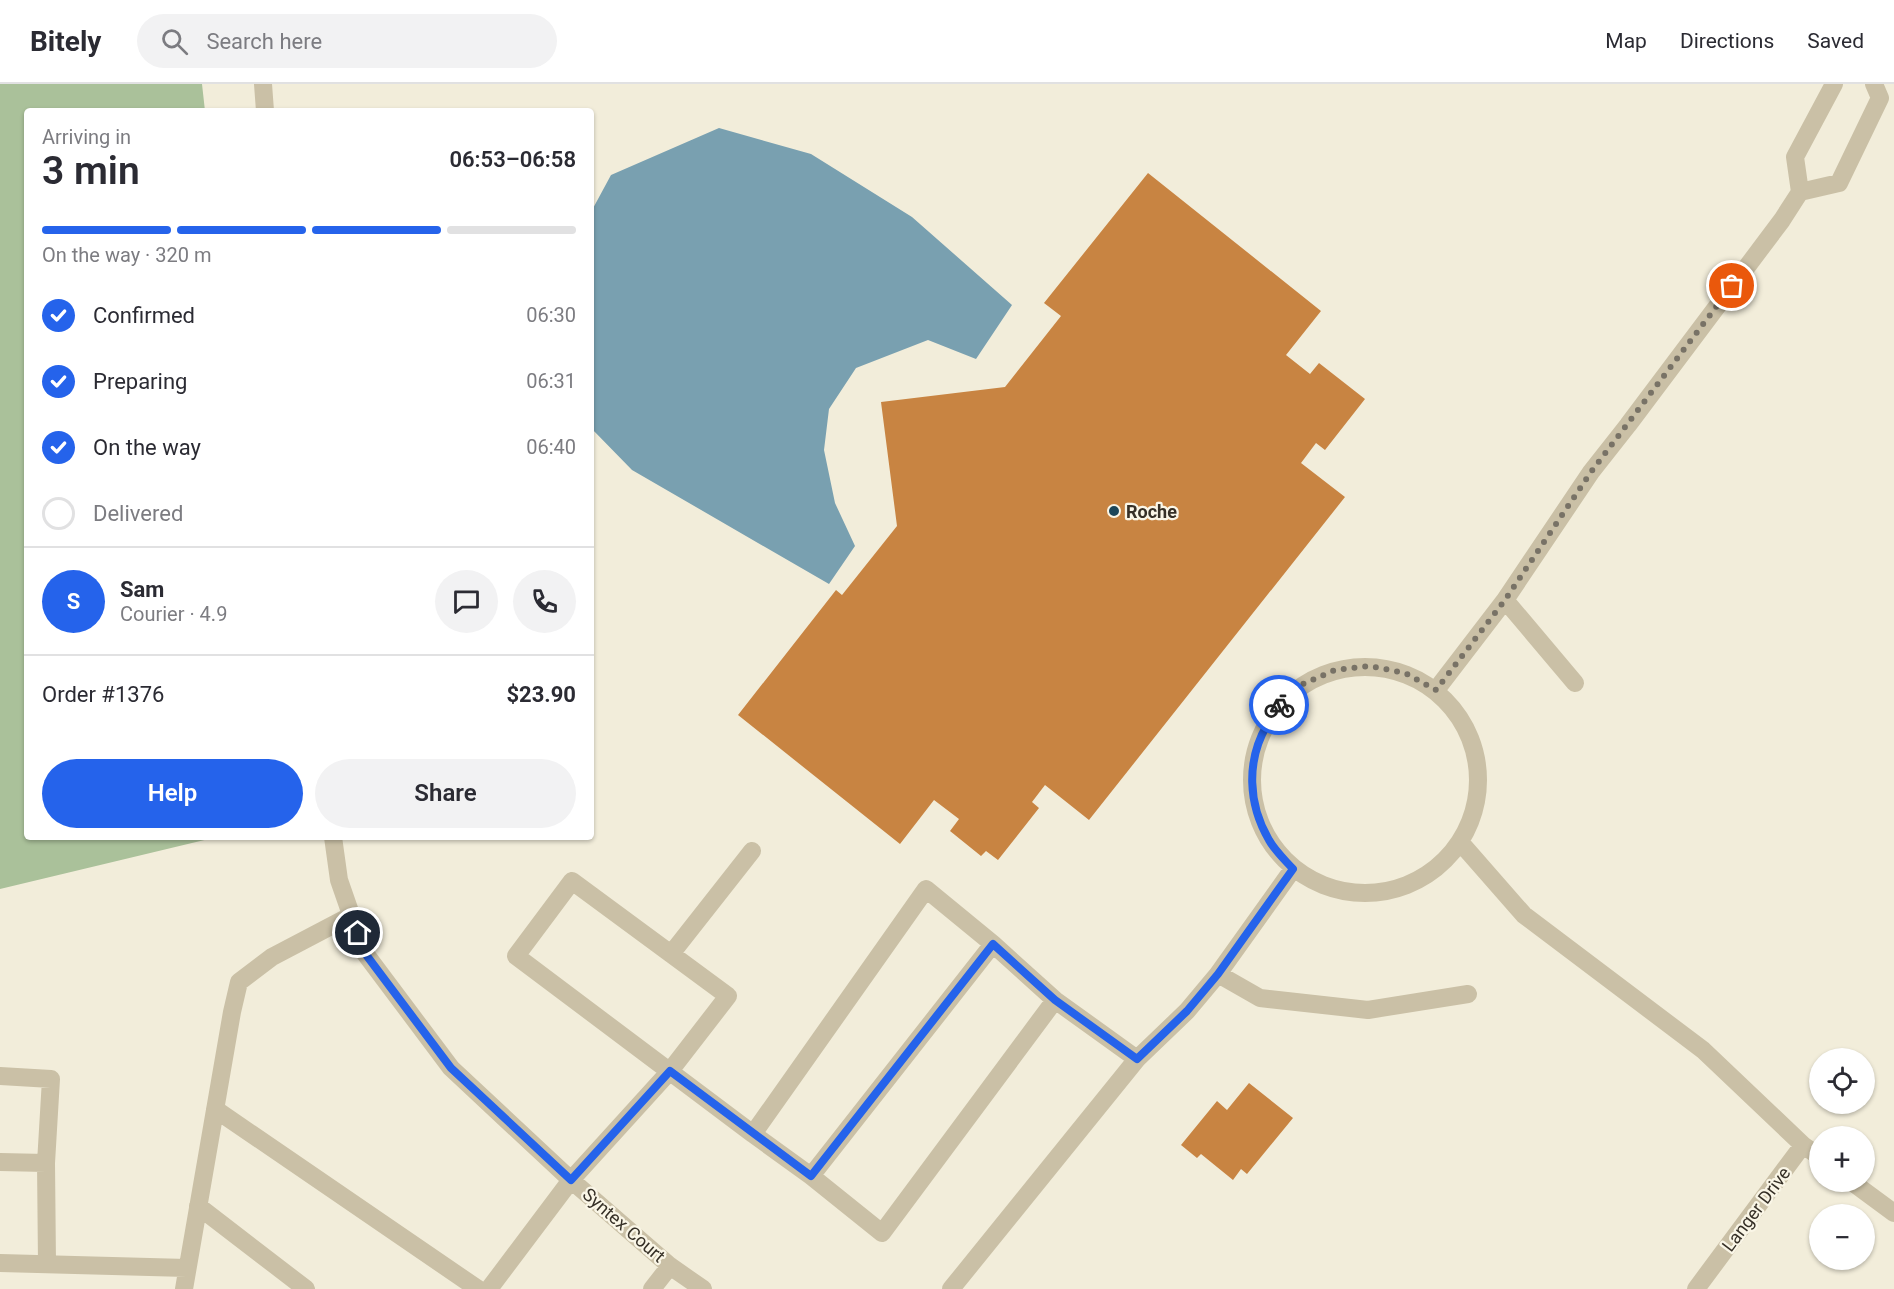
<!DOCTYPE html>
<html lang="en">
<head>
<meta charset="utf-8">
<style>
  body { margin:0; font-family:Roboto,sans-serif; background:#f2f2f3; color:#2b2b33; height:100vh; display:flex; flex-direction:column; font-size:22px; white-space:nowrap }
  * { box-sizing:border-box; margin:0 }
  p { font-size:20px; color:#7c7c81 }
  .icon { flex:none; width:33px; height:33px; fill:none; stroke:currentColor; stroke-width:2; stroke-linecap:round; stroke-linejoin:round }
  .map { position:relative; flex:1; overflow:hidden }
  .details { position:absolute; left:24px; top:24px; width:570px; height:732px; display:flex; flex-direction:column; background:#fff; border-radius:6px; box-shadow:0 2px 4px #0004 }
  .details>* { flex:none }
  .tools { position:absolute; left:1809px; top:964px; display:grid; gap:12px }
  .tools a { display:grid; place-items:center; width:66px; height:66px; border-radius:50%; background:#fff; box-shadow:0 2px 4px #0004; font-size:30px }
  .pin { position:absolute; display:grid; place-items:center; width:51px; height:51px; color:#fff; margin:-26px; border:3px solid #fff; border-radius:50%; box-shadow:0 2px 6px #0007 }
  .courier { position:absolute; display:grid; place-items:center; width:60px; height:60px; margin:-30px; border:4px solid #2563eb; border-radius:50%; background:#fff; color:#222; box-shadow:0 2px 8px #0007 }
  .summary em { font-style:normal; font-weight:600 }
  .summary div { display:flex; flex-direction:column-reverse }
  .summary { display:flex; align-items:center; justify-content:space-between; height:102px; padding:0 18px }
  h1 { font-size:39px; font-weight:600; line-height:45px }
  .bar { display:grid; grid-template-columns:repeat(4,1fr); gap:9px 6px; align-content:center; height:72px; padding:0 18px }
  .bar i { height:8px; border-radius:4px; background:#e1e1e2 }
  .bar .current { background:#2563eb }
  .bar p { grid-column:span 4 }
  .line { display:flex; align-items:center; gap:15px; padding:0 18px; border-top:2px solid #e1e1e2 }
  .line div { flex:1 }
  .round { display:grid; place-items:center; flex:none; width:63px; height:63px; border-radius:32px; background:#f2f2f3 }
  ol { padding:0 18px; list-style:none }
  li { display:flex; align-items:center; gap:18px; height:66px }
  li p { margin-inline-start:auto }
  li .icon { padding:6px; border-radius:50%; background:#2563eb; color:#fff; stroke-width:4 }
  li:last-child { color:#7c7c81 }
  li i { width:33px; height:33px; border:3px solid #e1e1e2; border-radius:50% }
  .primary-button { display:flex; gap:12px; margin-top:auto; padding:12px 18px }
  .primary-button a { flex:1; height:69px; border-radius:36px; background:#2563eb; color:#fff; font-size:24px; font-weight:600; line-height:69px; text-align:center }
  .primary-button a+a { background:#f2f2f3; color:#2b2b33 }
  header { display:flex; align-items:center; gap:36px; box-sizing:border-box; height:84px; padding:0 30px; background:#fff; border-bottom:2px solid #e1e1e2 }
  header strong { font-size:28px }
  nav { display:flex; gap:33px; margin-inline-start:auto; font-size:21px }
  .search { width:420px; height:54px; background:#f2f2f3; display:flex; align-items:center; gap:15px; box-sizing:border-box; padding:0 21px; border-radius:33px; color:#7c7c81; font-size:22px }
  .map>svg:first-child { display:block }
  .green { fill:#aac19a }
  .water { fill:#79a0b0 }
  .building { fill:#c88442 }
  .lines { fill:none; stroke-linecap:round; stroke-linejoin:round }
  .minor { stroke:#cac0a6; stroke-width:18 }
  .done { stroke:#787266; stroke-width:6; stroke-dasharray:0 10.8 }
  .route { stroke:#2563eb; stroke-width:8 }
  .poi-dot { fill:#1c4659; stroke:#faf6e7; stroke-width:2 }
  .labels { text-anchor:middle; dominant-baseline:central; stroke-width:4.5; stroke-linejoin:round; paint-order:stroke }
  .poi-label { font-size:18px; font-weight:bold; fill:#363027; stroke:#faf6e7; text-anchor:start }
  .street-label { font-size:18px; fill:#363027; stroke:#faf6e7 }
</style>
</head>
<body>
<header>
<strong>Bitely</strong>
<div class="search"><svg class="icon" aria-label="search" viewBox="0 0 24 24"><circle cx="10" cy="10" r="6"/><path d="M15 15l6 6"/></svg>Search here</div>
<nav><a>Map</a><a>Directions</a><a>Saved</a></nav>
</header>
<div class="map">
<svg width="1894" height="1205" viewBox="0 0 1894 1205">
  <rect width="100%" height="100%" fill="#f2edda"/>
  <path class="green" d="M0 0H202L205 27H27V753H217L0 805Z"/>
  <path class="water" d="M719 44 811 70 912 133 1012 221 976 275 928 256 856 284 829 325 824 366 835 419 855 462 829 500 632 386 591 344V128L611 91Z"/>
  <path class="building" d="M1148 89 1321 227 1286 271 1310 290 1319 279 1365 315 1325 366 1316 359 1301 379 1345 413 1089 736 1045 701 1032 718 1039 724 998 776 986 767 981 772 950 747 959 735 934 716 900 760 738 631 836 506 842 511 897 442 881 318 1005 303 1061 232 1044 219Z
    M1249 999 1293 1034 1247 1090 1241 1085 1233 1096 1201 1070 1197 1074 1181 1061 1217 1017 1227 1026Z"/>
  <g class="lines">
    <path class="minor" d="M263 0 265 27
      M1800 108 1839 99 1880 14 1874 0
      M1505 516 1575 599
      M1252 696a113 113 0 1 1 226 0a113 113 0 1 1-226 0Z
      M1436 606 1505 516 1591 388 1628 341 1782 136 1800 108 1795 73 1834 0
      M333 753 339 796 364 868 451 984 571 1096 670 1182 703 1205
      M1460 758 1524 831 1703 966 1803 1061
      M671 870 752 767
      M1218 890 1293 785
      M1055 916 882 1149 811 1092 753 1050 926 805 993 860 1055 916 1137 975
      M0 992 51 995 46 1079 47 1180
      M215 1025 478 1205
      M0 1078 46 1079
      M811 1092 993 860
      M1852 1098 1894 1129
      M198 1122 306 1205
      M0 1179 187 1184
      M184 1205 232 928 239 898 272 873 352 831
      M489 1205 571 1096 670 987 728 912 572 797 516 872 753 1050
      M652 1205 670 1182
      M951 1205 1137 975 1187 927 1218 890 1260 914 1368 926 1468 910
      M1696 1205 1803 1061 1820 1073"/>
  </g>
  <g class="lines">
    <path class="done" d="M1279 621 1303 600 1335 586 1370 582 1405 589 1436 606 1505 516 1591 388 1732 202"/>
    <path class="route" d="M358 849 364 868 451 984 571 1096 670 987 811 1092 993 860 1055 916 1137 975 1187 927 1218 890 1293 785C1285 776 1275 767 1269 756 1248 720 1246 677 1267 641 1271 634 1274 626 1279 621"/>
  </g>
  <circle class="poi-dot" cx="1114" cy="427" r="6"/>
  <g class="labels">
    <g class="poi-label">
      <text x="1126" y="427">Roche</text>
    </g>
    <g class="street-label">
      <text transform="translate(1756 1125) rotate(-53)">Langer Drive</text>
      <text transform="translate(624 1141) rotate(41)">Syntex Court</text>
    </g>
  </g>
</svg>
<div class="tools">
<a><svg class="icon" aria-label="locate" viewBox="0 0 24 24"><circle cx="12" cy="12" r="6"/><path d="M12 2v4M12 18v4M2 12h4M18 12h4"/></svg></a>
<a>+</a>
<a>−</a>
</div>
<div class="pin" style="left:1732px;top:202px;background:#ea580c"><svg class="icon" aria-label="bag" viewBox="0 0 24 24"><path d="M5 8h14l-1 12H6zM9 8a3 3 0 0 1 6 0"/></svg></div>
<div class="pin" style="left:358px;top:849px;background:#1f2937"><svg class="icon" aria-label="home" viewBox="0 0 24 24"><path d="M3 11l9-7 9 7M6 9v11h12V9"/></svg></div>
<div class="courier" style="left:1279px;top:621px"><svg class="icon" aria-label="bike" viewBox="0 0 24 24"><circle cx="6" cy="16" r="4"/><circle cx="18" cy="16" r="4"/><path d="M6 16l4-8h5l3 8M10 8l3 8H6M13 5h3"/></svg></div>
<section class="details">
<div class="summary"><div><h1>3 min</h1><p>Arriving in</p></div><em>06:53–06:58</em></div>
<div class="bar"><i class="current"></i><i class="current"></i><i class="current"></i><i></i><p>On the way · 320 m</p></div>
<ol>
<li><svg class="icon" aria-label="check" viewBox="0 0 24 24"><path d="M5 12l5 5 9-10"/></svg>Confirmed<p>06:30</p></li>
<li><svg class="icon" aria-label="check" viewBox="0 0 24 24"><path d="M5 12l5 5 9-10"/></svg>Preparing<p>06:31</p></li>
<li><svg class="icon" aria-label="check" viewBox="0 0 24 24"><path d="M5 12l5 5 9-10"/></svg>On the way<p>06:40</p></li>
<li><i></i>Delivered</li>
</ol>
<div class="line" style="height:108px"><b class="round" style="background:#2563eb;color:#fff">S</b><div><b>Sam</b><p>Courier · 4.9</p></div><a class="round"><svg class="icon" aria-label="chat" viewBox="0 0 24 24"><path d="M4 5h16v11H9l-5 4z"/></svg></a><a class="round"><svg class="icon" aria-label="phone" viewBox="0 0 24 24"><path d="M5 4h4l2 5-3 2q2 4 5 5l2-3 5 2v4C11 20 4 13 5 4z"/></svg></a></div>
<div class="line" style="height:78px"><div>Order #1376</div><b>$23.90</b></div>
<div class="primary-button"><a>Help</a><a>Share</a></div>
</section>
</div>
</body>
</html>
